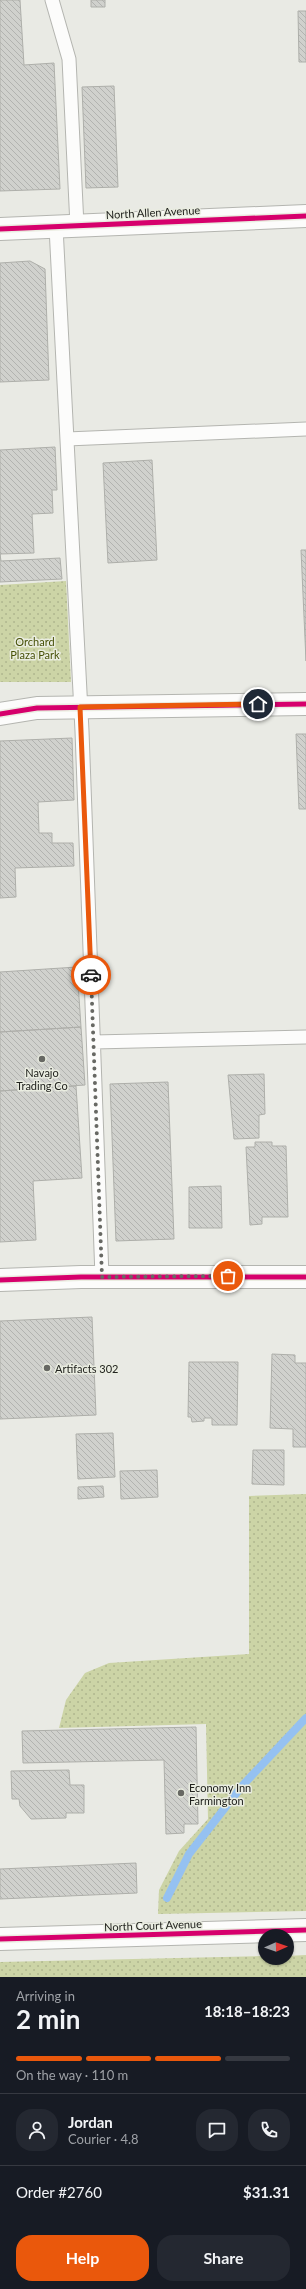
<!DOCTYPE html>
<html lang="en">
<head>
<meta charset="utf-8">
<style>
  body { margin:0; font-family:Lato,sans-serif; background:#242831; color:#f1f3f6; height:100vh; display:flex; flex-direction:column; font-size:15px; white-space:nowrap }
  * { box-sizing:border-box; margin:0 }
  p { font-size:13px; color:#9ea1a6 }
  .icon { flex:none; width:22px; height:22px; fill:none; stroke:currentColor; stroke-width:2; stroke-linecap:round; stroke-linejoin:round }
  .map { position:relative; height:1977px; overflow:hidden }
  .details { display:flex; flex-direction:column; background:#171b24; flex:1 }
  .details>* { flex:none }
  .needle { width:26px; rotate:88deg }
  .controls { position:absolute; left:258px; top:1929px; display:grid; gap:8px }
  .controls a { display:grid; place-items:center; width:36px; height:36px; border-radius:50%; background:#171b24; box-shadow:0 1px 3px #0004; font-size:20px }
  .pin { position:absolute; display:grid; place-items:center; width:34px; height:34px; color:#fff; margin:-17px; border:2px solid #fff; border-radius:50%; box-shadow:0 1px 4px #0007 }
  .courier { position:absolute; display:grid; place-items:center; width:40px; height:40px; margin:-20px; border:3px solid #ea580c; border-radius:50%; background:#fff; color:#222; box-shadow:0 1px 5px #0007 }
  .headline em { font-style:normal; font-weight:700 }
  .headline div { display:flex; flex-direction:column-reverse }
  .headline { display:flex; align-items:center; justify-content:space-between; height:68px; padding:0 16px }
  h1 { font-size:26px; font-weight:700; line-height:30px }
  .bar { display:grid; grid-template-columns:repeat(4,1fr); gap:6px 4px; align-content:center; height:48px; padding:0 16px }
  .bar i { height:5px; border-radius:3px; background:#363941 }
  .bar .current { background:#ea580c }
  .bar p { grid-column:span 4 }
  .line { display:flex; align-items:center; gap:10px; padding:0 16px; border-top:1px solid #363941 }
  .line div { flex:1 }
  .round { display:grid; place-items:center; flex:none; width:42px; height:42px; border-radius:16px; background:#242831 }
  .button { display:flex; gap:8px; margin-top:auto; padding:8px 16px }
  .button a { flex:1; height:46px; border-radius:16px; background:#ea580c; color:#fff; font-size:16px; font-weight:700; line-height:46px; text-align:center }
  .button a+a { background:#242831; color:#f1f3f6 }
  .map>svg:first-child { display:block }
  .grass { fill:url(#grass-dots) }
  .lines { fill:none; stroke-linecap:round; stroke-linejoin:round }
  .stream { stroke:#95c1f1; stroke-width:8 }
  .building { fill:url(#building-back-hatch); stroke:#aeafaa }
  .lane-casing { stroke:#b4b5b0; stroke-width:15 }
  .street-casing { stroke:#b4b5b0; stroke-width:24 }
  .secondary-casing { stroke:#b4b5b0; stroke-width:24 }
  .lane { stroke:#fcfcfb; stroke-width:13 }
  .street { stroke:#fcfcfb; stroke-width:22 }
  .secondary { stroke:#fcfcfb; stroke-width:22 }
  .cycleway-casing { stroke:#eaede1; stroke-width:8 }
  .cycleway { stroke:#d6006c; stroke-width:5 }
  .done { stroke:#676863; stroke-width:4; stroke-dasharray:0 7.2 }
  .route { stroke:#ea580c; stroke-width:5 }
  .poi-dot { fill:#676863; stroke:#eaede1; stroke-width:1.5 }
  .labels { text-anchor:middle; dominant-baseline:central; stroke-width:3; stroke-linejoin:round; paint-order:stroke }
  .street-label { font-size:11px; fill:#21221e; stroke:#eaede1 }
  .park-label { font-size:11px; fill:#475108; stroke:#eaede1 }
  .poi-label { font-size:11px; fill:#21221e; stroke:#eaede1; text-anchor:start }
</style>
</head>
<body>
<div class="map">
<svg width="306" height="1977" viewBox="0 0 306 1977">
  <defs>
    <pattern id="grass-dots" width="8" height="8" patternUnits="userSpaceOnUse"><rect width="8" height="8" fill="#ccd4a6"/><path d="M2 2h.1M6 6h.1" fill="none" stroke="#afb68e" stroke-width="1.8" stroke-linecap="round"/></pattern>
    <pattern id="building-back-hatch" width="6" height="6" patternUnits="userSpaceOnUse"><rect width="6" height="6" fill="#d0d1cd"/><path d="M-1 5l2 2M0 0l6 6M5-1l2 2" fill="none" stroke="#b2b3b0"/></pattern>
  </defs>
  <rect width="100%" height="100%" fill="#e9eae4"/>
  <path class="grass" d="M66 581 71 682H0V585Z
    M306 1494V1911L158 1914 159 1890 179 1851 208 1819 206 1724 59 1728 66 1700 85 1673 109 1663 249 1654V1496Z
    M306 1955V1977H0V1962L265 1956V1958H287V1956Z"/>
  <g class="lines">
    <path class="stream" d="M167 1898 189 1854 242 1786 306 1718"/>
  </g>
  <path class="building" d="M0 0H20L24 65 54 63 60 189 0 191Z
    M91 0H105V7H91Z
    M298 11H306V62H299Z
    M114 86 118 187 86 188 82 87Z
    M30 261 45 269 49 380 0 382V263Z
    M55 447 57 490H52L53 513 32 514 34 553 0 554 1 561 60 558 62 579 0 582V450Z
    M152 460 157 560 108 563 103 463Z
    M301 550H306V661Z
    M296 734H306V809H299Z
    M72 738 74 800 38 802 39 833H52V843H73L74 866 15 868 16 897 0 898V741Z
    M77 967 81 1027 0 1032V972Z
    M81 1027 85 1085 0 1091V1032Z
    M264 1074 265 1114 259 1115V1138L234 1139 228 1075Z
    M168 1082 174 1239 116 1241 110 1084Z
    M76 1086 82 1178 33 1181 36 1240 0 1242V1091Z
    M255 1142H272V1146H286L288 1217H262V1224L250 1225 246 1147H255Z
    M221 1186 222 1228H189V1187Z
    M92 1317 96 1415 0 1419V1321Z
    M272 1354 295 1355V1363H306V1447H293V1429L270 1428Z
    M189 1362H238L237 1425H212V1418H204V1421L192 1422 191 1417H188Z
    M113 1433 115 1477 78 1479 76 1434Z
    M253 1450H284V1485L252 1484Z
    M157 1470 158 1497 121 1499 120 1471Z
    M103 1486 104 1497 78 1499V1487Z
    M196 1727 198 1824H184V1833L166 1834 164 1760 23 1763 22 1731Z
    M69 1770 70 1785H84V1813H66V1818L31 1819 20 1806 19 1799H12L11 1771Z
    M136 1863 137 1893 0 1899V1869Z"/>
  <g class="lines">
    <defs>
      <path id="lane" d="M52 0 69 59 77 226
        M56 227 82 731 102 1277
        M67 439 306 429
        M94 1042 306 1037"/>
      <path id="street" d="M0 229 306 216"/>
      <path id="secondary" d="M0 714 37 708 306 704
        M0 1280 81 1277H306
        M0 1939 306 1930"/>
    </defs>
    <use href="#lane" class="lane-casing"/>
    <use href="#street" class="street-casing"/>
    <use href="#secondary" class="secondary-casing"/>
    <use href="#lane" class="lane"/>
    <use href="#street" class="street"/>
    <use href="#secondary" class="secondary"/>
    <defs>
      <path id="cycleway" d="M0 229 306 216
        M0 714 37 708 306 704
        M0 1280 81 1277H306
        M0 1939 306 1930"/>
    </defs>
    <use href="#cycleway" class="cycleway-casing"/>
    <use href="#cycleway" class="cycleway"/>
  </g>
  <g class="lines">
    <path class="done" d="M91 975 102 1277 228 1276"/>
    <path class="route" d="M91 975 80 707 258 704"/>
  </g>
  <g class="poi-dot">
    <circle cx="42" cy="1059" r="4"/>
    <circle cx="47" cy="1368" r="4"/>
    <circle cx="181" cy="1793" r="4"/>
  </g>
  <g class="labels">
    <g class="street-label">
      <text transform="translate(153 212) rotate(-3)">North Allen Avenue</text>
      <text transform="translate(153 1925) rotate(-2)">North Court Avenue</text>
    </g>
    <g class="park-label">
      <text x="35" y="641">Orchard<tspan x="35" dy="13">Plaza Park</tspan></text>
    </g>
    <g class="poi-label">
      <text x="42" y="1072" text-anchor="middle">Navajo<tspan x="42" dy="13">Trading Co</tspan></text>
      <text x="55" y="1368">Artifacts 302</text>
      <text x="189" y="1787">Economy Inn<tspan x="189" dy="13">Farmington</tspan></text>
    </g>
  </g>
</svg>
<div class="controls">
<a><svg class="needle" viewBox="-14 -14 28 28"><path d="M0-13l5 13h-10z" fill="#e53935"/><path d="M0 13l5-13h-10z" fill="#9ea1a6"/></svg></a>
</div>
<div class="pin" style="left:228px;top:1276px;background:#ea580c"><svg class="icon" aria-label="bag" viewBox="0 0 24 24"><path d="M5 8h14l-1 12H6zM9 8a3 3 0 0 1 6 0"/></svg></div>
<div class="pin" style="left:258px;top:704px;background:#1f2937"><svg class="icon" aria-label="home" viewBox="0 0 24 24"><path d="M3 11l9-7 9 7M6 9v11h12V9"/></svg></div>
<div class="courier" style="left:91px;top:975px"><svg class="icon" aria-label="car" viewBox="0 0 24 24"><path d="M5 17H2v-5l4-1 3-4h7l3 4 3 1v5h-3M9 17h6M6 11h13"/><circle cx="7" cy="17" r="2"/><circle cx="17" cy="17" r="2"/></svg></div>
</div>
<section class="details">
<div class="headline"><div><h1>2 min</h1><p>Arriving in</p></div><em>18:18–18:23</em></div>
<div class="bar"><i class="current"></i><i class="current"></i><i class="current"></i><i></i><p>On the way · 110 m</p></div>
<div class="line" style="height:72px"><a class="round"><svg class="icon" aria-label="person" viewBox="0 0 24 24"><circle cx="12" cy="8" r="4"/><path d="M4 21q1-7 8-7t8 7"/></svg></a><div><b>Jordan</b><p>Courier · 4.8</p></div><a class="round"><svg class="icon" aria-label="chat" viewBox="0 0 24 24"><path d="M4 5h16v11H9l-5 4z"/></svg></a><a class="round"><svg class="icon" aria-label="phone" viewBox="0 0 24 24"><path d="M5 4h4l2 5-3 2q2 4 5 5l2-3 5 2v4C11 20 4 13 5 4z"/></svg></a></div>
<div class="line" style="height:52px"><div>Order #2760</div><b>$31.31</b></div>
<div class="button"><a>Help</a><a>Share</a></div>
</section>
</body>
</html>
